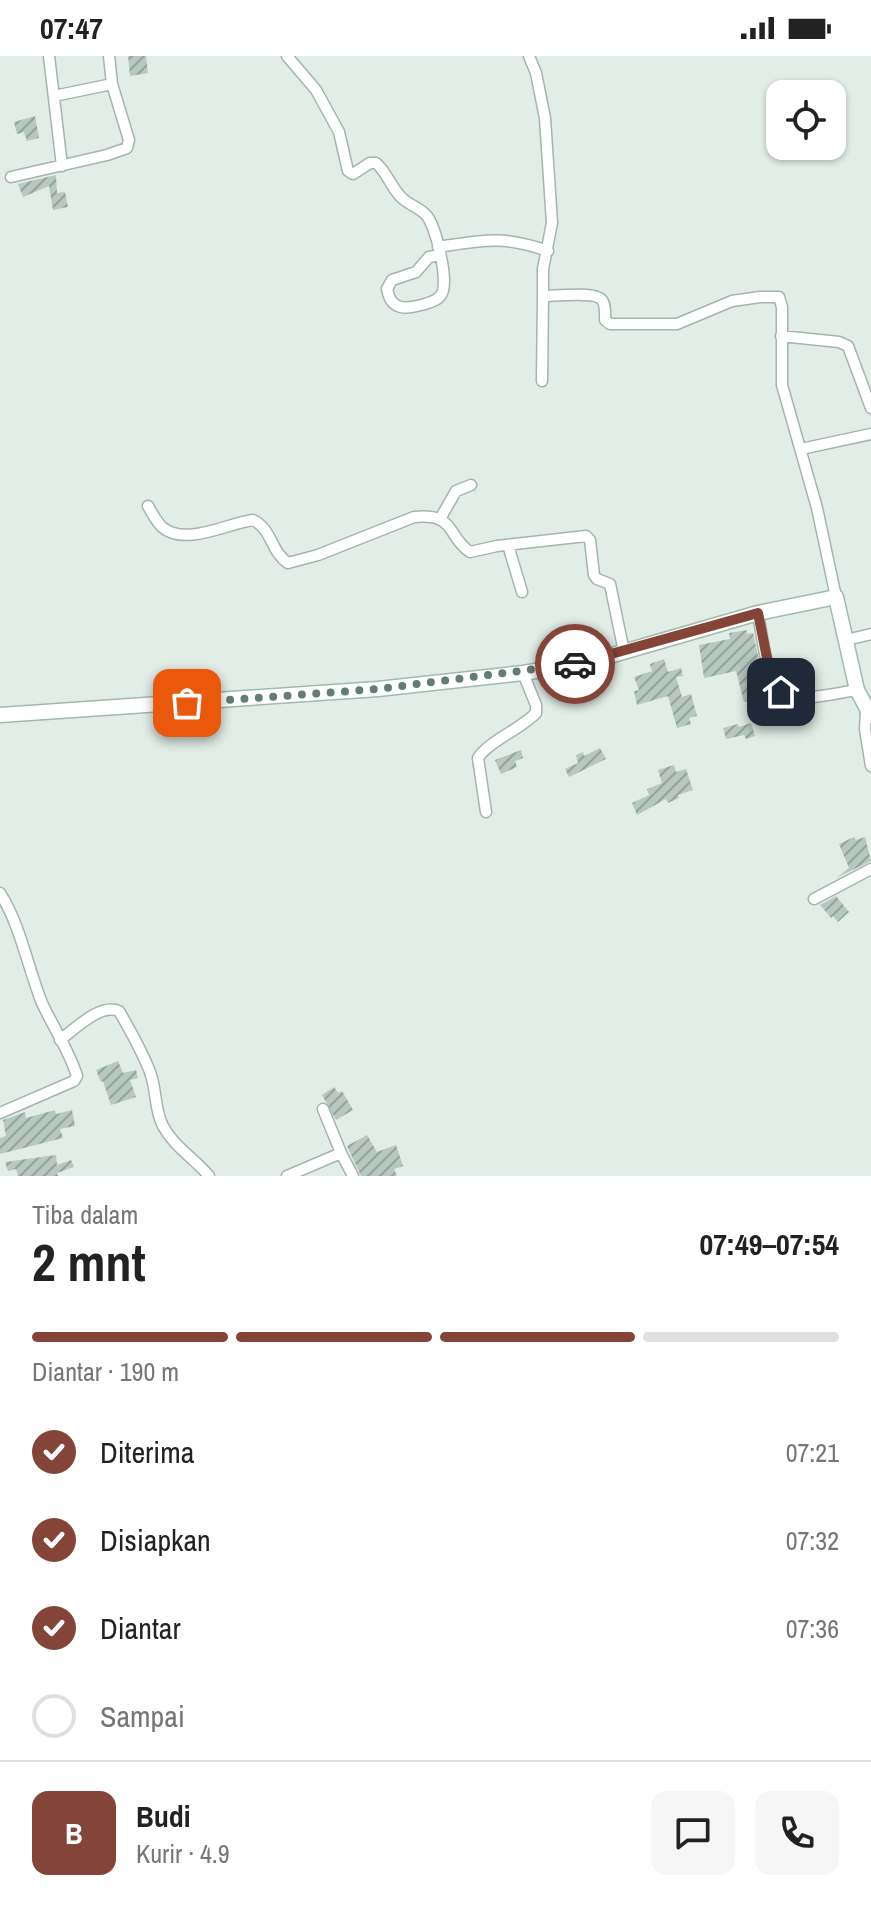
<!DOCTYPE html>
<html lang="id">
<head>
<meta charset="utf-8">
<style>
  body { margin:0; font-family:"Archivo Narrow",sans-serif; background:#f6f6f6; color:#222; height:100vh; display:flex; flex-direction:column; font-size:30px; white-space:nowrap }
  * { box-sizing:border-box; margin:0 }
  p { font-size:26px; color:#767676 }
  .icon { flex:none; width:44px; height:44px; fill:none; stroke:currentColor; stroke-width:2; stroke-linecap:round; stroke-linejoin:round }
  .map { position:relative; height:1120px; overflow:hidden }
  .side { display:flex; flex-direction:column; background:#fff; flex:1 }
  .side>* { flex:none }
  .tools { position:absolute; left:766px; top:24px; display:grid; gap:16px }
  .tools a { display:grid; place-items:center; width:80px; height:80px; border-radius:16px; background:#fff; box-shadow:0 2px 6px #0004; font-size:40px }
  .pin { position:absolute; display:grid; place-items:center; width:68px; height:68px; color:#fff; margin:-34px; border-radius:16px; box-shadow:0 4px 12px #0006 }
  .courier { position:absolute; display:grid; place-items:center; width:80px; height:80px; margin:-40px; border:6px solid #844437; border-radius:50%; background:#fff; color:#222; box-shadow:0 2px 10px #0007 }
  .overview em { font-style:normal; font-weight:700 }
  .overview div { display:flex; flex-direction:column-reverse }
  .overview { display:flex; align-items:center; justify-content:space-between; height:136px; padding:0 32px }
  h1 { font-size:52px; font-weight:700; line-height:60px }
  .bar { display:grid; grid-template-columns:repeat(4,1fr); gap:12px 8px; align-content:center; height:96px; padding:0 32px }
  .bar i { height:10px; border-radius:6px; background:#e0e0e0 }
  .bar .active { background:#844437 }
  .bar p { grid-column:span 4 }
  .line { display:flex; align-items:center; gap:20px; padding:0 32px; border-top:2px solid #e0e0e0 }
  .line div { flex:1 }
  .round { display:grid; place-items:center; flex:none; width:84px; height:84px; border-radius:16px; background:#f6f6f6 }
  ol { padding:0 32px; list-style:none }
  li { display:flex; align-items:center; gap:24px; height:88px }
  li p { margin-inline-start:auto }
  li .icon { padding:8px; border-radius:50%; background:#844437; color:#fff; stroke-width:4 }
  li:last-child { color:#767676 }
  li i { width:44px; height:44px; border:4px solid #e0e0e0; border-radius:50% }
  .status { display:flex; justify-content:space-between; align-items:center; height:56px; padding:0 40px; background:#fff; direction:ltr }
  .status svg { height:22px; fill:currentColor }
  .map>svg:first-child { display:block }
  .building { fill:url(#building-hatch) }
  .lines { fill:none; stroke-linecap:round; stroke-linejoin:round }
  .street-casing { stroke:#a4b5ae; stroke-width:13 }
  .secondary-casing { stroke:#9fbaae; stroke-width:17 }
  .street { stroke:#fff; stroke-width:10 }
  .secondary { stroke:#fff; stroke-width:14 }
  .done { stroke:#647c73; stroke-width:8; stroke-dasharray:0 14.4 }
  .route { stroke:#844437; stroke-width:10 }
</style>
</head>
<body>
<div class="status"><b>07:47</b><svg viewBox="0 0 49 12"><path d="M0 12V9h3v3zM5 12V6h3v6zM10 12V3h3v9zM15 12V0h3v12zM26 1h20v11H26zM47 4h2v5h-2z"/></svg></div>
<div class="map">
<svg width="871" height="1120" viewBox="0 0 871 1120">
  <defs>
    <pattern id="building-hatch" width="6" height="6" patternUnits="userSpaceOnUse" patternTransform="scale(2)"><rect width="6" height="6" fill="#b7c8c0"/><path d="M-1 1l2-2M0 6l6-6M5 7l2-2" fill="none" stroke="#94a49d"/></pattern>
  </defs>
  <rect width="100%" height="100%" fill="#e2ede7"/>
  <path class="building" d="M128 0H146L148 17 130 20Z
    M35 60 39 82 27 85 24 76 17 78 14 66Z
    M56 119 57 137 65 136 68 151 53 154 49 130 23 141 18 128Z
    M747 574V578L753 577 760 609 749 612 753 627 764 625 766 636 757 637 759 643 744 646 736 615 704 622 699 589 730 583 729 577Z
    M664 603 668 616 681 612 683 620 676 621 682 641 691 638 697 660 689 662 691 668 677 672 668 640 637 649 634 635 639 634 634 621 652 615 650 608Z
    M751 667 755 680 746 683 744 679 726 683 723 672 738 668 739 671Z
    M600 692 606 703 569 721 565 713 578 707 576 699 583 696 584 700Z
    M521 694 523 702 515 705 517 711 501 718 495 704Z
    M674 709 676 716 686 713 693 734 678 739 679 742 668 747 666 743 637 759 632 747 649 739 647 733 662 727 658 714Z
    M854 781 856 784 865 781 871 805 836 822 849 812 839 788Z
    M836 840 849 856 838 866 833 860 831 862 820 849Z
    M118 1005 123 1017 136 1014 138 1022 130 1024 136 1041 111 1049 103 1025 101 1026 96 1014Z
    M334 1031 338 1037 342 1035 353 1054 336 1064 322 1039Z
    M55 1054 56 1058 72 1054 75 1070 60 1073 63 1082 0 1098V1082L6 1080 3 1064 25 1056 26 1062Z
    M367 1079 377 1096 396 1089 403 1110 394 1113 397 1120H361L347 1090Z
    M56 1099 57 1109 71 1104 74 1111 57 1117 58 1120H18L16 1113 8 1115 5 1106Z"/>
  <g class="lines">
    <defs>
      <path id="street" d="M49 0 62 110
        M287 0 316 34 339 76 348 115 353 118 370 107H376C387 116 391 132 402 142 409 149 421 152 427 160 436 172 450 227 441 239 438 244 431 246 425 248 407 253 391 256 387 233L392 224 416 216 429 201 440 199
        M529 0 536 17 545 62 552 167 543 213V240C555 240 595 235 602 244 606 249 605 258 605 264L610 268H677L732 245 760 241H779L782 251V329L817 452 836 541
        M54 40 112 28 109 0
        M11 121 107 99 127 92 129 84 112 28
        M438 191C483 184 503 179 548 195
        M781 280 839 286 848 290 871 352
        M542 325 543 240
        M801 393 871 378
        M148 450C152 457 156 465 162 471 185 491 228 467 253 464 272 473 271 496 288 507L318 499 414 461C457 457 446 480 470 496L497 490 586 480 590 484 594 519 597 523 610 528 624 596
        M440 463 456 435 471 429
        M508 489 522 536
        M758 557C762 577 766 632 787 640 801 646 841 636 857 634
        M846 584 871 578
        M866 655 865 673 871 710
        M486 756 478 702C489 685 521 673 536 657V649L523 617
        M0 837C20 868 28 912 42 947 53 971 69 994 77 1020L74 1025 0 1057
        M814 843 871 813
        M60 984C75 973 100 947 119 955 130 974 142 995 150 1016 157 1034 154 1053 163 1070 174 1091 194 1102 209 1120
        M323 1053 341 1097
        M287 1120 341 1097 353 1120"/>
      <path id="secondary" d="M0 659 378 633 523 617 585 607 758 557 836 541 857 634 871 660"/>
    </defs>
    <use href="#street" class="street-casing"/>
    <use href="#secondary" class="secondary-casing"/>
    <use href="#street" class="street"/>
    <use href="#secondary" class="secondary"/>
  </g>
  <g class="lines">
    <path class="done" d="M187 647 378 633 575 608"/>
    <path class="route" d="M575 608 758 557 771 622 781 636"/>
  </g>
</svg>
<div class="tools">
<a><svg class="icon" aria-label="locate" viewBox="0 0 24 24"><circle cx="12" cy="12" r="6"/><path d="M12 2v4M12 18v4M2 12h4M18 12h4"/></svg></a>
</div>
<div class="pin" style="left:187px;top:647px;background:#ea580c"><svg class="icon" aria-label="bag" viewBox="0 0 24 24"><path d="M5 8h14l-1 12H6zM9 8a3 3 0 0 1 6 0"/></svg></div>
<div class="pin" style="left:781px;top:636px;background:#1f2937"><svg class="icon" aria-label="home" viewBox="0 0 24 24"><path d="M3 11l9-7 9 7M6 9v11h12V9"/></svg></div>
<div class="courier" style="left:575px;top:608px"><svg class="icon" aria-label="car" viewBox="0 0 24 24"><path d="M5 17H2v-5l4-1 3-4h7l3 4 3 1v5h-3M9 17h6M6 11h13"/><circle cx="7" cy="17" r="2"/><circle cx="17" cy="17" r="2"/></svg></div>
</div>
<section class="side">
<div class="overview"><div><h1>2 mnt</h1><p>Tiba dalam</p></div><em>07:49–07:54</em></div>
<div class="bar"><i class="active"></i><i class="active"></i><i class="active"></i><i></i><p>Diantar · 190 m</p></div>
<ol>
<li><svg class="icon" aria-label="check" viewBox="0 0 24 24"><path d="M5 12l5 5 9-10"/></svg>Diterima<p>07:21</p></li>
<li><svg class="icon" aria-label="check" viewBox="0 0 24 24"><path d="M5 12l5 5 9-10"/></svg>Disiapkan<p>07:32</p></li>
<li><svg class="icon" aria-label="check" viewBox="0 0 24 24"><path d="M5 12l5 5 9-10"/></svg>Diantar<p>07:36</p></li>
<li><i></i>Sampai</li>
</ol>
<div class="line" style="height:144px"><b class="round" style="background:#844437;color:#fff">B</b><div><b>Budi</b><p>Kurir · 4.9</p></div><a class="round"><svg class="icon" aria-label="chat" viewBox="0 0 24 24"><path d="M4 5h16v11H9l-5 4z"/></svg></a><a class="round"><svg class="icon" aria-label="phone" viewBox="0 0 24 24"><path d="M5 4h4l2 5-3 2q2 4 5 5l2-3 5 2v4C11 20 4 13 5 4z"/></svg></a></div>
</section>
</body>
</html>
